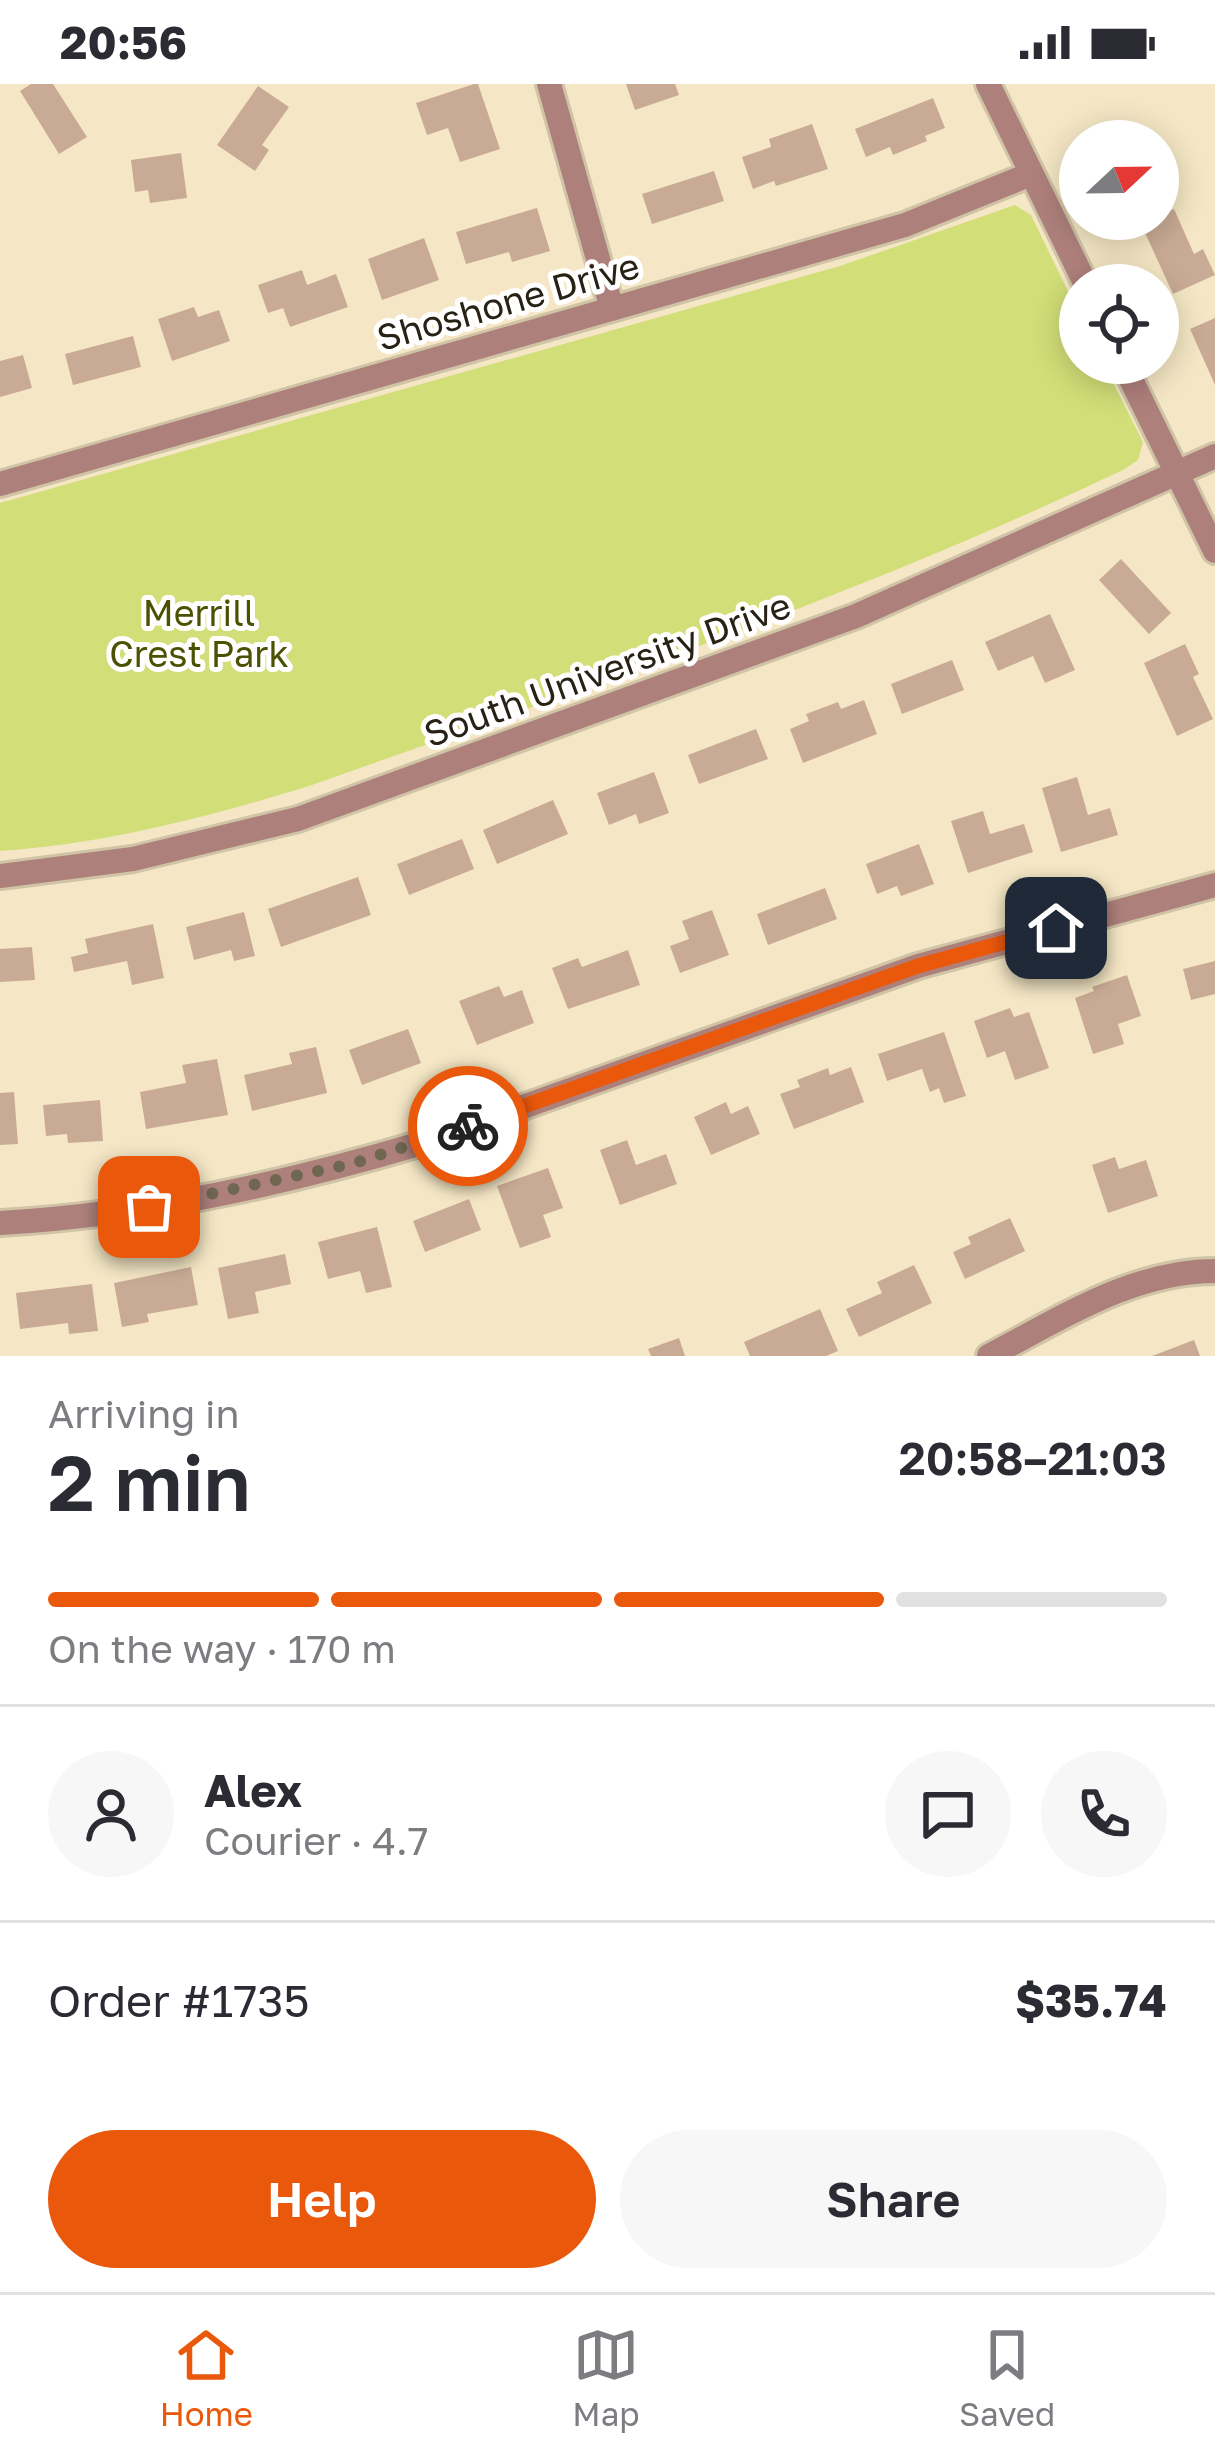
<!DOCTYPE html>
<html lang="en">
<head>
<meta charset="utf-8">
<style>
  body { margin:0; font-family:"Golos Text",sans-serif; background:#f7f7f7; color:#2b2b33; height:100vh; display:flex; flex-direction:column; font-size:45px; white-space:nowrap }
  * { box-sizing:border-box; margin:0 }
  p { font-size:39px; color:#7c7c81 }
  .icon { flex:none; width:66px; height:66px; fill:none; stroke:currentColor; stroke-width:2; stroke-linecap:round; stroke-linejoin:round }
  .map { position:relative; height:1272px; overflow:hidden }
  .sheet { display:flex; flex-direction:column; background:#fff; flex:1 }
  .sheet>* { flex:none }
  .needle { width:78px; rotate:68deg }
  .fabs { position:absolute; left:1059px; top:36px; display:grid; gap:24px }
  .fabs a { display:grid; place-items:center; width:120px; height:120px; border-radius:50%; background:#fff; box-shadow:0 6px 30px #0003; font-size:60px }
  .pin { position:absolute; display:grid; place-items:center; width:102px; height:102px; color:#fff; margin:-51px; border-radius:24px; box-shadow:0 6px 18px #0006 }
  .courier { position:absolute; display:grid; place-items:center; width:120px; height:120px; margin:-60px; border:9px solid #ea580c; border-radius:50%; background:#fff; color:#222; box-shadow:0 3px 15px #0007 }
  .head em { font-style:normal; font-weight:600 }
  .head div { display:flex; flex-direction:column-reverse }
  .head { display:flex; align-items:center; justify-content:space-between; height:204px; padding:0 48px }
  h1 { font-size:78px; font-weight:600; line-height:90px }
  .bar { display:grid; grid-template-columns:repeat(4,1fr); gap:18px 12px; align-content:center; height:144px; padding:0 48px }
  .bar i { height:15px; border-radius:9px; background:#e1e1e2 }
  .bar .current { background:#ea580c }
  .bar p { grid-column:span 4 }
  .line { display:flex; align-items:center; gap:30px; padding:0 48px; border-top:3px solid #e1e1e2 }
  .line div { flex:1 }
  .round { display:grid; place-items:center; flex:none; width:126px; height:126px; border-radius:63px; background:#f7f7f7 }
  .primary-button { display:flex; gap:24px; margin-top:auto; padding:24px 48px }
  .primary-button a { flex:1; height:138px; border-radius:72px; background:#ea580c; color:#fff; font-size:48px; font-weight:600; line-height:138px; text-align:center }
  .primary-button a+a { background:#f7f7f7; color:#2b2b33 }
  .status { display:flex; justify-content:space-between; align-items:center; height:84px; padding:0 60px; background:#fff; direction:ltr }
  .status svg { height:33px; fill:currentColor }
  .tab-bar { display:flex; justify-content:space-around; align-items:center; height:168px; border-top:3px solid #e1e1e2; background:#fff; font-size:33px; color:#7c7c81 }
  .tab-bar a { display:grid; justify-items:center; gap:6px }
  .tab-bar .current { color:#ea580c }
  .map>svg:first-child { display:block }
  .green { fill:#d2de77 }
  .building { fill:#c9ab95 }
  .lines { fill:none; stroke-linecap:round; stroke-linejoin:round }
  .street-casing { stroke:#d0c4a6; stroke-width:30 }
  .street { stroke:#ae807c; stroke-width:24 }
  .done { stroke:#706753; stroke-width:12; stroke-dasharray:0 21.6 }
  .route { stroke:#ea580c; stroke-width:15 }
  .labels { text-anchor:middle; dominant-baseline:central; stroke-width:10; stroke-linejoin:round; paint-order:stroke }
  .street-label { font-size:36px; fill:#282216; stroke:#fff }
  .park-label { font-size:36px; fill:#4b5100; stroke:#fff }
</style>
</head>
<body>
<div class="status"><b>20:56</b><svg viewBox="0 0 49 12"><path d="M0 12V9h3v3zM5 12V6h3v6zM10 12V3h3v9zM15 12V0h3v12zM26 1h20v11H26zM47 4h2v5h-2z"/></svg></div>
<div class="map">
<svg width="1215" height="1272" viewBox="0 0 1215 1272">
  <rect width="100%" height="100%" fill="#f5e7c5"/>
  <path class="green" d="M1015 121 1031 131 1080 232V279H1103L1143 358 1138 376 1123 386C859 511 583 605 309 702 209 733 105 760 0 767V419L840 182Z"/>
  <path class="building" d="M31 0H53L87 53 59 70 20 7Z
    M474 0H478L500 65 460 78 448 44 427 51 416 19Z
    M626 0H675L679 11 635 26Z
    M258 2 289 23 262 61 269 66 255 87 217 61Z
    M933 14 945 44 925 52 927 57 893 71 890 63 866 73 855 45Z
    M812 40 828 85 776 102 774 97 753 105 742 73 771 63 769 55Z
    M181 69 187 114 150 119 148 106 135 108 131 76Z
    M714 87 724 117 652 140 642 110Z
    M537 124 550 167 512 178 509 168 466 180 456 148Z
    M1174 125 1194 170 1203 165 1215 191 1173 210 1141 140Z
    M424 154 439 196 382 216 368 175Z
    M302 186 307 201 336 190 348 223 290 243 283 224 268 229 258 201Z
    M194 223 198 233 219 226 230 257 172 277 158 235Z
    M1215 234V301L1190 245Z
    M133 252 141 283 73 301 65 270Z
    M23 271 32 304 0 313V277Z
    M1121 475 1171 529 1149 550 1099 496Z
    M1050 530 1075 586 1045 599 1033 572 998 587 985 558Z
    M1185 560 1199 590 1193 593 1213 635 1177 652 1144 579Z
    M952 576 964 606 902 630 891 600Z
    M864 616 877 650 803 679 790 645 809 637 806 630 838 618 841 625Z
    M756 645 768 675 699 700 688 671Z
    M654 688 669 729 639 740 636 730 609 741 597 709Z
    M1077 693 1088 731 1110 724 1118 751 1061 768 1042 704Z
    M553 716 568 750 497 780 483 746Z
    M983 727 990 750 1024 740 1033 768 968 789 951 737Z
    M462 755 474 785 409 811 397 780Z
    M919 760 934 800 901 812 897 802 877 810 866 780Z
    M358 793 371 831 281 863 268 825Z
    M825 804 837 835 768 861 757 830Z
    M712 826 729 871 680 889 670 862 689 855 682 837Z
    M244 828 255 872 234 877 231 866 194 876 186 843Z
    M153 840 164 894 132 901 127 877 74 888 71 873 88 869 85 855Z
    M32 863 35 896 0 898V865Z
    M628 866 640 901 568 925 552 884 578 874 582 883Z
    M1215 877V910L1191 916 1183 885Z
    M1127 891 1141 932 1118 940 1124 960 1093 970 1075 914 1094 907 1092 903Z
    M499 902 504 913 522 906 534 939 477 961 459 917Z
    M1010 924 1014 933 1029 928 1049 984 1015 996 1005 967 987 974 974 937Z
    M408 945 421 979 362 1001 349 966Z
    M944 948 966 1012 944 1019 939 1004 930 1008 922 985 887 997 878 970Z
    M316 963 327 1009 252 1027 244 991 292 980 289 969Z
    M217 975 228 1031 146 1045 140 1008 186 999 182 981Z
    M851 983 864 1018 794 1045 780 1010 800 1003 797 996 828 984 830 991Z
    M14 1008 18 1060 0 1061V1009Z
    M100 1016 103 1057 68 1059 67 1050 46 1052 43 1021Z
    M726 1018 731 1030 748 1022 760 1050 711 1071 694 1033Z
    M627 1056 636 1081 666 1070 677 1100 620 1121 600 1066Z
    M1115 1073 1119 1085 1146 1076 1158 1112 1108 1129 1092 1081Z
    M548 1084 563 1124 543 1131 551 1153 520 1164 497 1102Z
    M469 1115 481 1146 425 1168 413 1137Z
    M1010 1134 1025 1167 965 1195 953 1168 971 1160 968 1153Z
    M377 1143 392 1203 366 1209 360 1187 328 1195 318 1158Z
    M285 1170 291 1200 255 1208 259 1229 228 1235 218 1184Z
    M914 1181 932 1219 859 1253 846 1225 882 1209 877 1198Z
    M191 1183 198 1221 147 1230 149 1238 122 1243 114 1199Z
    M92 1200 98 1247 69 1250 68 1239 20 1245 16 1209Z
    M820 1225 838 1267 826 1272H750L744 1258Z
    M679 1254 685 1272H651L648 1265Z
    M1194 1256 1200 1272H1152Z"/>
  <g class="lines">
    <defs>
      <path id="street" d="M549 0 612 225
        M988 0 1086 201
        M1123 279 1215 467
        M0 400 905 141 1031 90
        M0 792 133 775 298 735 856 532 1215 372
        M0 1139C144 1131 284 1100 422 1059L918 882 1215 801
        M989 1272C1060 1235 1132 1187 1215 1187"/>
    </defs>
    <use href="#street" class="street-casing"/>
    <use href="#street" class="street"/>
  </g>
  <g class="lines">
    <path class="done" d="M149 1123 355 1079 468 1042"/>
    <path class="route" d="M468 1042 918 882 1056 844"/>
  </g>
  <g class="labels">
    <g class="street-label">
      <text transform="translate(508 217) rotate(-16)">Shoshone Drive</text>
      <text transform="translate(607 585) rotate(-20)">South University Drive</text>
    </g>
    <g class="park-label">
      <text x="199" y="528">Merrill<tspan x="199" dy="41">Crest Park</tspan></text>
    </g>
  </g>
</svg>
<div class="fabs">
<a><svg class="needle" viewBox="-14 -14 28 28"><path d="M0-13l5 13h-10z" fill="#e53935"/><path d="M0 13l5-13h-10z" fill="#7c7c81"/></svg></a>
<a><svg class="icon" aria-label="locate" viewBox="0 0 24 24"><circle cx="12" cy="12" r="6"/><path d="M12 2v4M12 18v4M2 12h4M18 12h4"/></svg></a>
</div>
<div class="pin" style="left:149px;top:1123px;background:#ea580c"><svg class="icon" aria-label="bag" viewBox="0 0 24 24"><path d="M5 8h14l-1 12H6zM9 8a3 3 0 0 1 6 0"/></svg></div>
<div class="pin" style="left:1056px;top:844px;background:#1f2937"><svg class="icon" aria-label="home" viewBox="0 0 24 24"><path d="M3 11l9-7 9 7M6 9v11h12V9"/></svg></div>
<div class="courier" style="left:468px;top:1042px"><svg class="icon" aria-label="bike" viewBox="0 0 24 24"><circle cx="6" cy="16" r="4"/><circle cx="18" cy="16" r="4"/><path d="M6 16l4-8h5l3 8M10 8l3 8H6M13 5h3"/></svg></div>
</div>
<section class="sheet">
<div class="head"><div><h1>2 min</h1><p>Arriving in</p></div><em>20:58–21:03</em></div>
<div class="bar"><i class="current"></i><i class="current"></i><i class="current"></i><i></i><p>On the way · 170 m</p></div>
<div class="line" style="height:216px"><a class="round"><svg class="icon" aria-label="person" viewBox="0 0 24 24"><circle cx="12" cy="8" r="4"/><path d="M4 21q1-7 8-7t8 7"/></svg></a><div><b>Alex</b><p>Courier · 4.7</p></div><a class="round"><svg class="icon" aria-label="chat" viewBox="0 0 24 24"><path d="M4 5h16v11H9l-5 4z"/></svg></a><a class="round"><svg class="icon" aria-label="phone" viewBox="0 0 24 24"><path d="M5 4h4l2 5-3 2q2 4 5 5l2-3 5 2v4C11 20 4 13 5 4z"/></svg></a></div>
<div class="line" style="height:156px"><div>Order #1735</div><b>$35.74</b></div>
<div class="primary-button"><a>Help</a><a>Share</a></div>
</section>
<nav class="tab-bar">
<a class="current"><svg class="icon" aria-label="home" viewBox="0 0 24 24"><path d="M3 11l9-7 9 7M6 9v11h12V9"/></svg>Home</a>
<a><svg class="icon" aria-label="map" viewBox="0 0 24 24"><path d="M3 6l6-2 6 2 6-2v14l-6 2-6-2-6 2zM9 4v14M15 6v14"/></svg>Map</a>
<a><svg class="icon" aria-label="saved" viewBox="0 0 24 24"><path d="M7 4h10v16l-5-4-5 4z"/></svg>Saved</a>
</nav>
</body>
</html>
